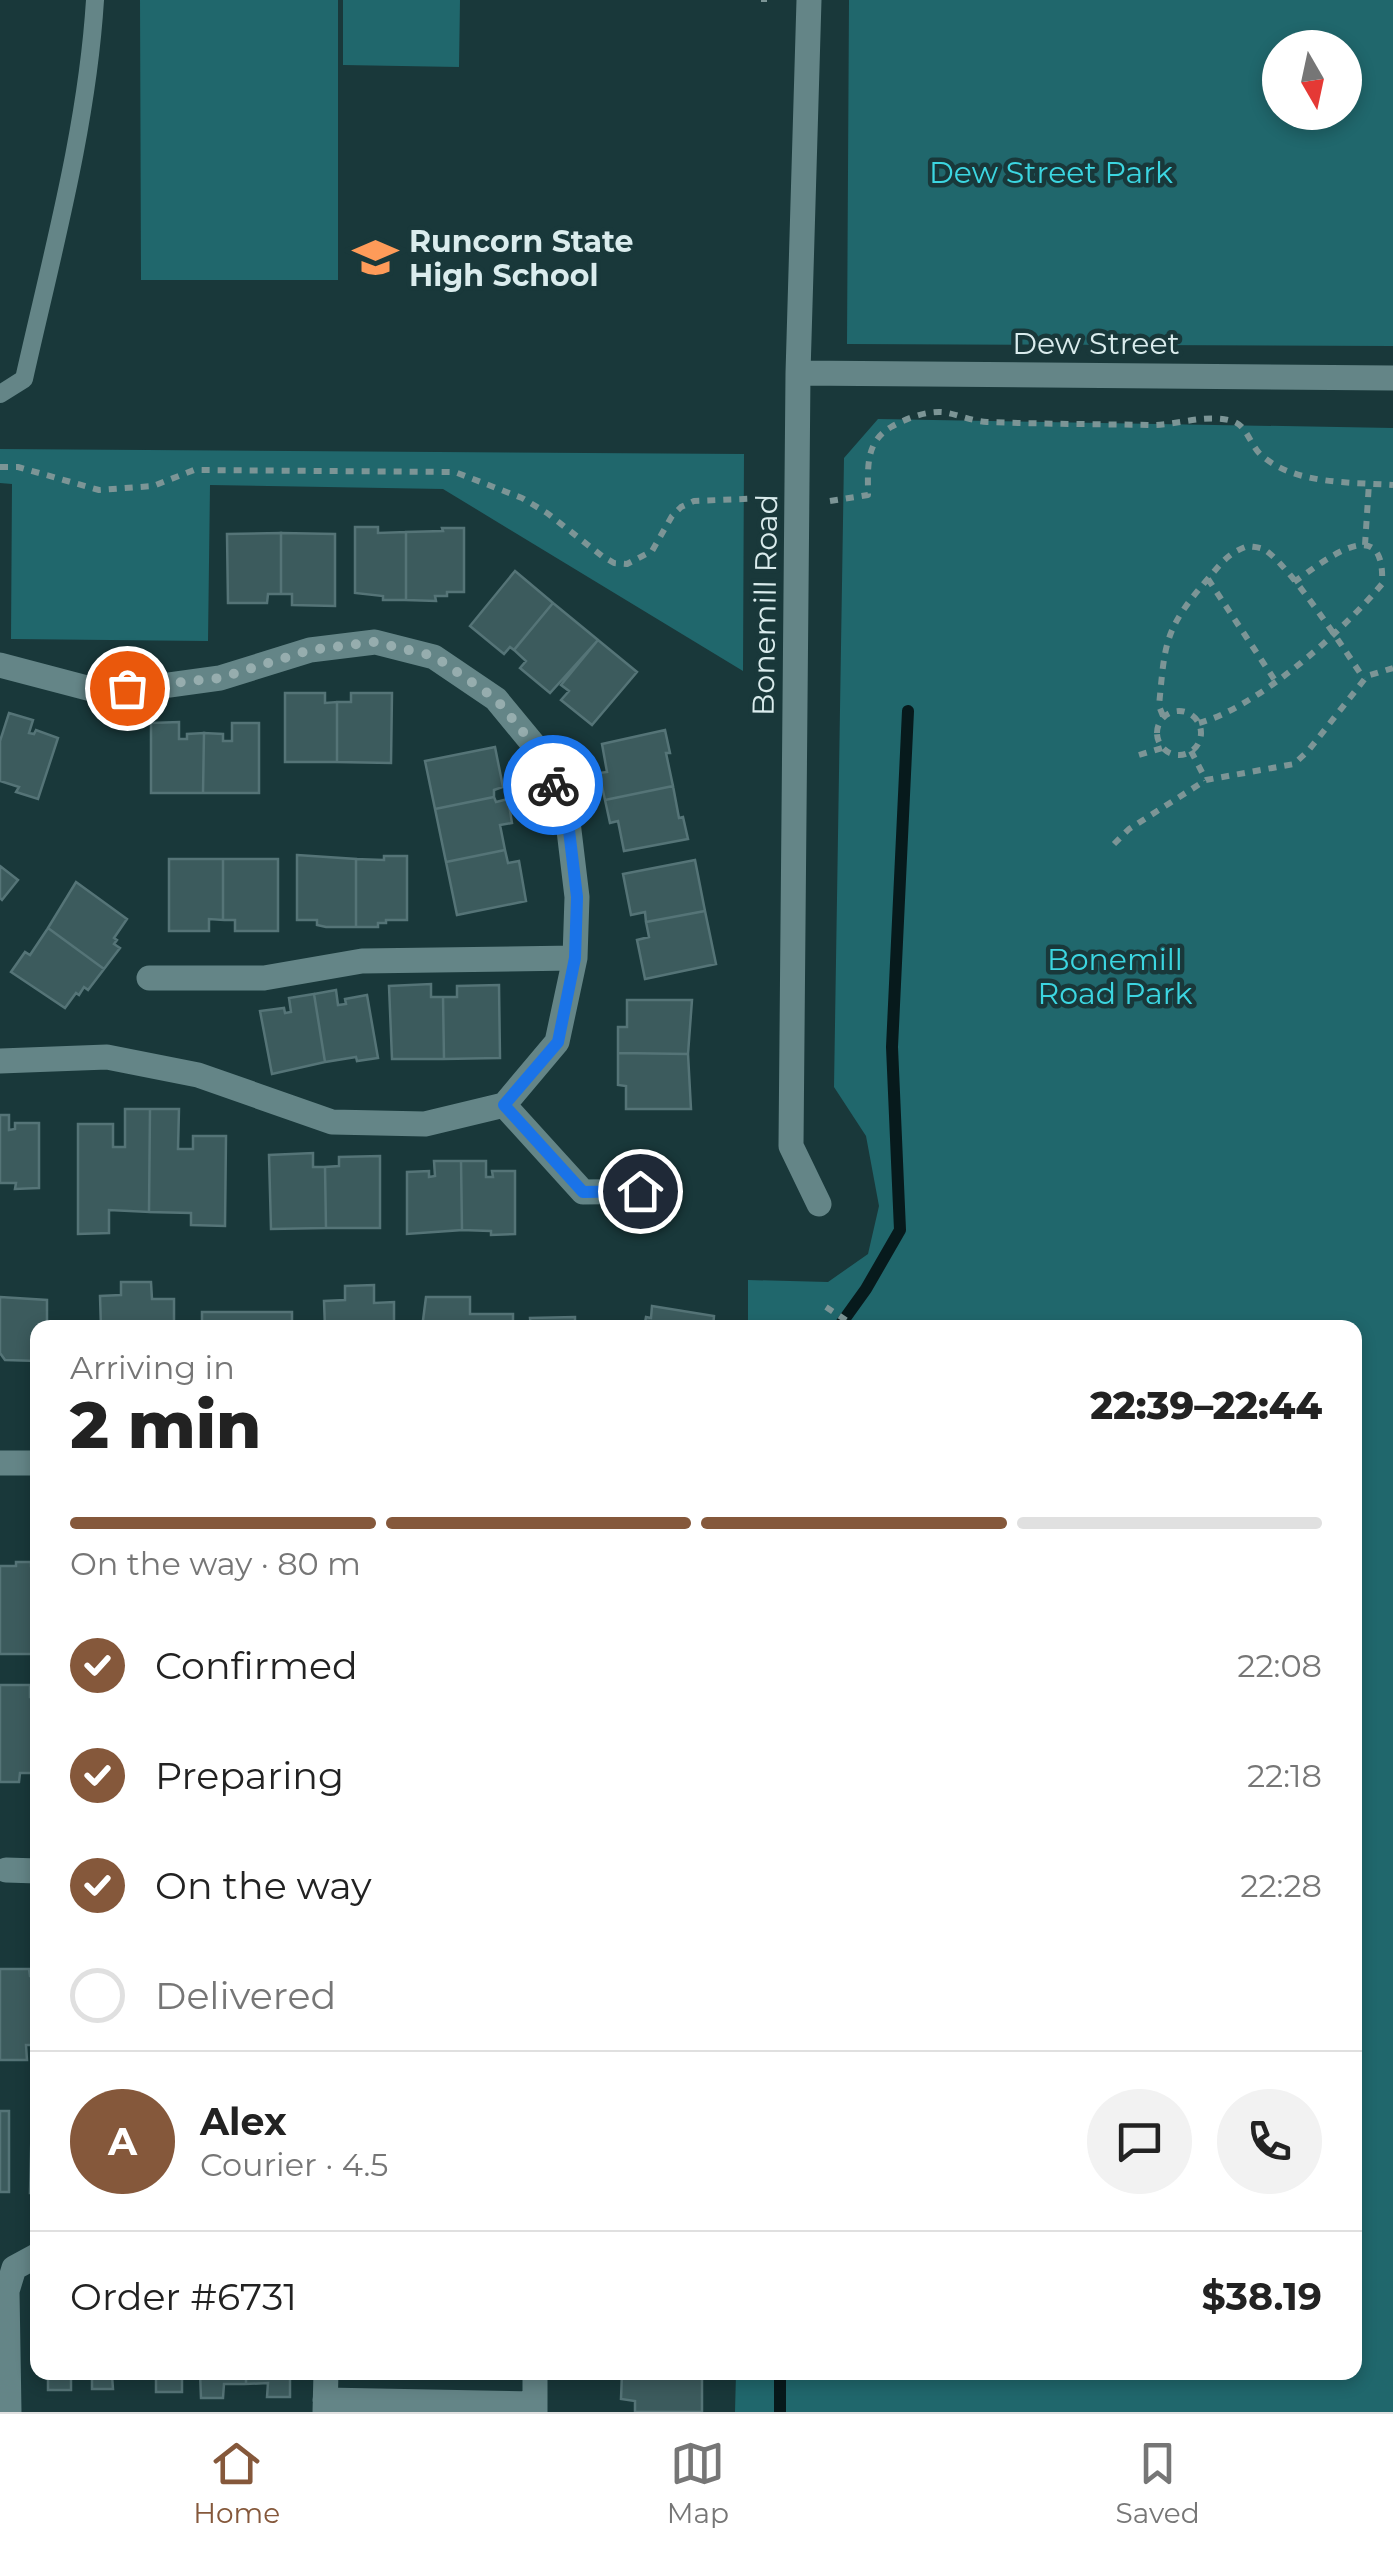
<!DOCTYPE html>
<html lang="en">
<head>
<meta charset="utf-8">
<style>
  body { margin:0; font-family:Montserrat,sans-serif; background:#f2f2f2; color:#222; height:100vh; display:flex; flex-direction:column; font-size:38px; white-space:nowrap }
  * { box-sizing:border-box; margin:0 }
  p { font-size:32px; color:#767676 }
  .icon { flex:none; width:55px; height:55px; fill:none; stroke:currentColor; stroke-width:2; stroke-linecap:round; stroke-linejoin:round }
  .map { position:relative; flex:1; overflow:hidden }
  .panel { position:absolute; left:30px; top:1320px; width:1332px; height:1060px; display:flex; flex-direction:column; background:#fff; border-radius:20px; box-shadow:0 5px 15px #0003 }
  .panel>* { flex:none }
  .needle { width:65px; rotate:171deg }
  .controls { position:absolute; left:1262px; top:30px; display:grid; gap:20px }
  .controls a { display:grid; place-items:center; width:100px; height:100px; border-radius:50%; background:#fff; box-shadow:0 5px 15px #0003; font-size:50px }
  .pin { position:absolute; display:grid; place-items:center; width:85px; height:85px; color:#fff; margin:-42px; border:5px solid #fff; border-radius:50%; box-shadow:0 2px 10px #0007 }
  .courier { position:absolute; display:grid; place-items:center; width:100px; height:100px; margin:-50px; border:8px solid #1a73e8; border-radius:50%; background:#fff; color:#222; box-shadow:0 2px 12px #0007 }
  .summary em { font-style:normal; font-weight:800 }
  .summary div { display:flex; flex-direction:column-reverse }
  .summary { display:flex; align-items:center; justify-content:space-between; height:170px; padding:0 40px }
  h1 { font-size:65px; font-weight:800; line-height:75px }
  .bar { display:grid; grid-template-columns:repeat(4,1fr); gap:15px 10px; align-content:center; height:120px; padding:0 40px }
  .bar i { height:12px; border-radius:8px; background:#e0e0e0 }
  .bar .current { background:#85583b }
  .bar p { grid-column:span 4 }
  .line { display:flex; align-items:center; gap:25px; padding:0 40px; border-top:2px solid #e0e0e0 }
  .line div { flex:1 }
  .round { display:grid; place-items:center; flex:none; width:105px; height:105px; border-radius:52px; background:#f2f2f2 }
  ol { padding:0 40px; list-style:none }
  li { display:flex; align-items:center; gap:30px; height:110px }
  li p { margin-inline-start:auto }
  li .icon { padding:10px; border-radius:50%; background:#85583b; color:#fff; stroke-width:4 }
  li:last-child { color:#767676 }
  li i { width:55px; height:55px; border:5px solid #e0e0e0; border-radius:50% }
  .tab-bar { display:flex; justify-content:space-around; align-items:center; height:140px; border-top:2px solid #e0e0e0; background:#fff; font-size:28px; color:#767676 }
  .tab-bar a { display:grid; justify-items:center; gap:5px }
  .tab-bar .current { color:#85583b }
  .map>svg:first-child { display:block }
  .green { fill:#20676c; fill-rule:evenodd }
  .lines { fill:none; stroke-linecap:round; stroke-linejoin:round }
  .stream { stroke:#071a1c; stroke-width:12 }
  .building { fill:#3c5b5d; stroke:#557477; stroke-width:2.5 }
  .path { stroke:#7c9596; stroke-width:6; stroke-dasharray:8 8; stroke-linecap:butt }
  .lane { stroke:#648587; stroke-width:18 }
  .street { stroke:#648587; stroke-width:25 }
  .done { stroke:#96adae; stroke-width:10; stroke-dasharray:0 18 }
  .route { stroke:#1a73e8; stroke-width:12 }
  .labels { text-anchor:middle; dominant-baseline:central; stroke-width:9; stroke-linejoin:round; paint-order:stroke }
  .park-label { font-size:30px; fill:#3cd6e1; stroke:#19383a }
  .poi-label { font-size:30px; font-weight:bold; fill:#daeced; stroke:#19383a; text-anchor:start }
  .street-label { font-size:30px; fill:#daeced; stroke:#19383a }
</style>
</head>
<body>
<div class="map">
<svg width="1393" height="2412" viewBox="0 0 1393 2412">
  <rect width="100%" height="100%" fill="#19383a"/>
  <path class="green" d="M140 0H338V280H141Z
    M343 0H460L459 67 343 65Z
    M849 0H1393V346L847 344ZM1280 48H1345V112H1280Z
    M878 419 1393 428V2412H735L736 2373 1355 2372V1328L748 1327V1280L828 1282 868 1254 879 1206 866 1136 834 1087 844 458Z
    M0 449 744 454 743 671 443 489 210 485 208 641 11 639 12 484 0 483Z"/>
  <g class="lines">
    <path class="stream" d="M838 1328 866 1289 900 1230 892 1047 908 711
      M780 2412V2372"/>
  </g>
  <path class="building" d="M355 527H378V533L406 532V600H383V596L355 593Z
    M442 528H464V592H447V596H435L436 601 406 600V532L443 531Z
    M281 533V594H268L267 603H228L227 534Z
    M281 533 335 534V606L292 605V594H281Z
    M515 571 553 603 514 650 510 647 504 654 470 626Z
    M553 603 598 640 550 693 520 668 526 661 514 650Z
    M598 640 637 672 592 725 561 700 569 691 561 685Z
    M285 693H325V703L337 702V762H285Z
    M351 693H392L391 763 337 762V702H351Z
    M9 713 33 720 29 733 34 734 36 730 58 738 38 799 16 792 19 787 0 781V741Z
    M179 722V739H187V734L204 733 203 793H151V723Z
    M232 723H259V793H203L204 733 223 734V741H232Z
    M665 730 670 753H666L673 786 605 800 599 773 607 772 602 744Z
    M495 747 503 787 494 790V797L435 809 425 761Z
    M673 786 679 818 683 817 688 839 624 851 618 821 610 823 605 800Z
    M494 797 496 802 508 799 512 823 500 825 505 850 446 862 435 809Z
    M505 850 508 863 519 861 526 901 457 915 446 862Z
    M297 855 356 859V927H326L317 925V920H297Z
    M384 856H407V920H386V923H378V927H356V859L384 860Z
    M169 859H223V920L209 919V931H169Z
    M223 859H278V931H235V920H223Z
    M695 860 705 911 646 922 645 912 631 915 623 874Z
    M0 866 18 880 2 900 0 898Z
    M76 882 127 919 114 938 117 940 114 944 120 948 104 969 48 928Z
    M705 911 716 964 645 979 637 940 649 937 646 922Z
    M48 928 104 969 88 990 84 987 79 995 76 993 65 1008 11 972 25 952 30 955Z
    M431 984V997H443L444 1059H392L389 986Z
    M499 985 500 1058 444 1059 443 997H457V986Z
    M336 990 338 1005 346 1004 345 999 367 995 378 1058 357 1061 356 1057 325 1062 314 994Z
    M314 994 325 1062 272 1074 260 1011 284 1008 285 1013 291 1012 289 998Z
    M627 1000H692L688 1054 618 1053V1027H627Z
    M618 1053 688 1054 691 1109H626V1086L618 1085Z
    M125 1109H150L149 1212 109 1210V1233L78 1234V1124H113V1147H125Z
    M150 1109H179L178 1149H193V1136H226L225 1226 191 1225V1213L149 1212Z
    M0 1115H9V1130L15 1129V1123H39V1188L15 1189 16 1183H0Z
    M313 1153V1167H325L326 1228 271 1229 269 1155Z
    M380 1156V1228H326L325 1167 339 1166V1157Z
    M434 1161H461L462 1230 407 1234V1172L429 1171V1177L435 1176Z
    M461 1161H486V1177H493L492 1171H515V1234L491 1235V1231L462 1230Z
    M121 1282H151L152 1299H174V1328H101L100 1296 121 1295Z
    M374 1285V1303L394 1302V1328H325L324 1301 345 1300V1286Z
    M0 1297 47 1300V1328H38V1361L5 1360 0 1353Z
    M426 1297H470V1314H513V1328H422Z
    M652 1306 714 1316 713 1328H644L646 1317 651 1318Z
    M202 1312H292V1328H202Z
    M575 1317V1328H531L530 1318Z
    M16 1562H31V1566H38V1654H0V1566H16Z
    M0 1685H30V1697H38V1773H20L19 1782H0Z
    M0 1969H29L30 1976H38V2045H26L27 2060H0Z
    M0 2111H9V2192H0Z
    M32 2113H38V2193H30Z
    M48 2372H92V2377H71V2390H48Z
    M92 2372H135V2376H112L113 2389H92Z
    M135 2372H182V2392H156V2376H135Z
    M200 2372H246V2384H224L223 2398H201Z
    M246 2372H290V2397H267L268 2383 246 2384Z
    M622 2373 689 2374V2378H702V2412H635V2401L621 2399Z"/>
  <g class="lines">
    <path class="path" d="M764 2V0
      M0 467H18L99 490 153 486 194 470 455 472 522 498 547 513 602 556 614 563 627 564 652 551 672 516 681 507 694 501 767 498
      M830 501 868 495C868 468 865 442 891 427 905 419 925 411 942 412 957 414 971 421 987 422 1041 424 1095 424 1148 425 1175 426 1206 413 1232 421 1247 425 1250 445 1261 455 1295 485 1350 482 1393 485
      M1365 545 1369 483
      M1208 579 1276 682
      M1157 733a22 22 0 1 1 44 0a22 22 0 1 1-44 0Z
      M1163 716 1159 706C1165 643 1164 630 1206 581 1220 565 1227 553 1248 546 1253 547 1259 547 1263 549 1287 561 1347 653 1364 679
      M1199 723C1258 707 1343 631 1382 584 1386 509 1323 562 1294 582
      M1191 751 1206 780
      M1139 755 1162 748
      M1114 844 1129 829 1206 780 1294 764 1308 751 1367 676 1393 668
      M826 1307 858 1328
      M898 1328 900 1326"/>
    <path class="lane" d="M0 394 24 379C52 254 87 128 95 0"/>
    <path class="street" d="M809 0 798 373 791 1146 819 1204
      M798 373 1393 378
      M0 665 91 689 162 686 220 678 310 650 375 642 434 657 496 699 538 750 568 822 577 897 575 958 557 1042 504 1105 425 1124 332 1122 198 1075 107 1057 0 1061
      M149 978H264L362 961 575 958
      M504 1105 583 1192 668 1191
      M0 1463H38
      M6 1870 38 1871
      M325 2400 535 2404
      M9 2412 7 2291 14 2268 38 2255
      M325 2412 326 2372
      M535 2412V2372"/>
  </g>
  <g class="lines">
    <path class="done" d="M127 688 220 678 310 650 374 642 434 656 496 699 538 750 553 785"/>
    <path class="route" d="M553 785 568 822 577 897 575 958 558 1042 504 1105 583 1192 640 1191"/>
  </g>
  <defs>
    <symbol id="school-bare" viewBox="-9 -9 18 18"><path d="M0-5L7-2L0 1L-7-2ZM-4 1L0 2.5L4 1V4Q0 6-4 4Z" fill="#fe9b59" stroke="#19383a" stroke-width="2.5" paint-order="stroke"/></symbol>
  </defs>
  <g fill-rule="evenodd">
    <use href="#school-bare" x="344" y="226" width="63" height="63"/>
  </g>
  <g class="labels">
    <g class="park-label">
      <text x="1051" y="172">Dew Street Park</text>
      <text x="1115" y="959">Bonemill<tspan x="1115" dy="34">Road Park</tspan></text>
    </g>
    <g class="poi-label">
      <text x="409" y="241">Runcorn State<tspan x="409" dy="34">High School</tspan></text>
    </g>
    <g class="street-label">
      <text x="1096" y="343">Dew Street</text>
      <text transform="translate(765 605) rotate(-89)">Bonemill Road</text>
    </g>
  </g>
</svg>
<div class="controls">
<a><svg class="needle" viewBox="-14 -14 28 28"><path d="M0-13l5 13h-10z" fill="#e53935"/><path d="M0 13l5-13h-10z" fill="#767676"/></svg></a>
</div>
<div class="pin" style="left:127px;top:688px;background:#ea580c"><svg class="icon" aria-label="bag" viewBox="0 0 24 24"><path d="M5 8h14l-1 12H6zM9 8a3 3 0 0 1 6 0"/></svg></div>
<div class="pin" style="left:640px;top:1191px;background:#1f2937"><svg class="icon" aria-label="home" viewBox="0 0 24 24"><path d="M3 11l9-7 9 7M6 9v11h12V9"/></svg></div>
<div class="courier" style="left:553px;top:785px"><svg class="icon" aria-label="bike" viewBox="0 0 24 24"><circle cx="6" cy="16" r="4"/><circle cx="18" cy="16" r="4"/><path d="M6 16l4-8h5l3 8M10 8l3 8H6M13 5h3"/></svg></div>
<section class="panel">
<div class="summary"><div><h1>2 min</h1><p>Arriving in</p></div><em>22:39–22:44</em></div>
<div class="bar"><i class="current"></i><i class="current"></i><i class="current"></i><i></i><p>On the way · 80 m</p></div>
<ol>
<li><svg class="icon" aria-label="check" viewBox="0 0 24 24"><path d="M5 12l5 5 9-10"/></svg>Confirmed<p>22:08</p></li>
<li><svg class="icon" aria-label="check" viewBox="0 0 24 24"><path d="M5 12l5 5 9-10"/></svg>Preparing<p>22:18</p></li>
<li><svg class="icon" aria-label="check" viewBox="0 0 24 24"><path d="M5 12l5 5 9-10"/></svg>On the way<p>22:28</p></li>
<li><i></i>Delivered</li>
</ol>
<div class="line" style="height:180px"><b class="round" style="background:#85583b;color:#fff">A</b><div><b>Alex</b><p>Courier · 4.5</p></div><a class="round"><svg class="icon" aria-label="chat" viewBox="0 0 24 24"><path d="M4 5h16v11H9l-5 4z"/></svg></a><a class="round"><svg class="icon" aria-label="phone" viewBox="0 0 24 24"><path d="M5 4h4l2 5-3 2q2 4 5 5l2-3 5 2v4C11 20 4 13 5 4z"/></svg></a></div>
<div class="line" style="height:130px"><div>Order #6731</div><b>$38.19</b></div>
</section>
</div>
<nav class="tab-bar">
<a class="current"><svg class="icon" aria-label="home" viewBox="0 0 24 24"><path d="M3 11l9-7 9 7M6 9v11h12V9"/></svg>Home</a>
<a><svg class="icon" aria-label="map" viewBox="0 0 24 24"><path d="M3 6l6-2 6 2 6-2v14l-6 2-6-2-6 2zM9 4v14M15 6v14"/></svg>Map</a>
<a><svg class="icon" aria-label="saved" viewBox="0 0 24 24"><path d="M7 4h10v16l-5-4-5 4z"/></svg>Saved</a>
</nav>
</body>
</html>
